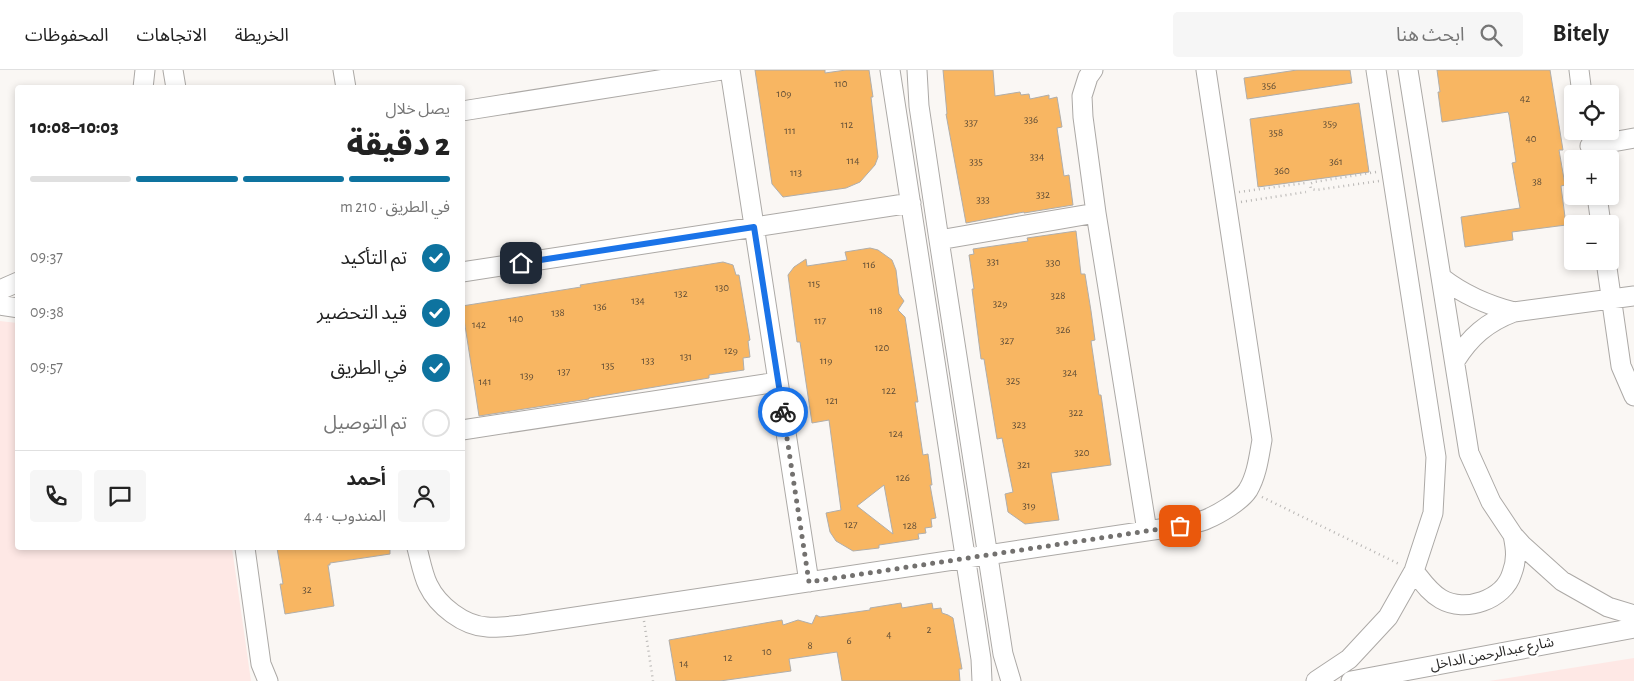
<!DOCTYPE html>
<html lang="ar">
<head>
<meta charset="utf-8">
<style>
  body { margin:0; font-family:"Alegreya Sans","Noto Sans Arabic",sans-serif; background:#f6f6f6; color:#222; direction:rtl; height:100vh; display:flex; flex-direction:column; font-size:19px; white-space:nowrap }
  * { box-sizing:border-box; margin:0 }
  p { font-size:16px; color:#767676 }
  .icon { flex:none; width:28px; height:28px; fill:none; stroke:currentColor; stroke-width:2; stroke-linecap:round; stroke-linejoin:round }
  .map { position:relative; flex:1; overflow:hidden; direction:ltr }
  .side { position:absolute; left:15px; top:15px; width:450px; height:465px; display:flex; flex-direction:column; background:#fff; border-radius:5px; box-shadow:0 2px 8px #0003; direction:rtl }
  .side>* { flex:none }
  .tools { position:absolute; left:1564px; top:15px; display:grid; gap:10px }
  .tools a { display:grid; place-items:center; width:55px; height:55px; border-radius:5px; background:#fff; box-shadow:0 2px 8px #0003; font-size:25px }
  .pin { position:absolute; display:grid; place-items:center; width:42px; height:42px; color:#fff; margin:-21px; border-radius:10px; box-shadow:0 2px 8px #0006 }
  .courier { position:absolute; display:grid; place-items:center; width:50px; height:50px; margin:-25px; border:4px solid #1a73e8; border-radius:50%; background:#fff; color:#222; box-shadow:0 1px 6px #0007 }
  .head em { font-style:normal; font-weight:800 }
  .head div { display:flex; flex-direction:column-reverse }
  .head { display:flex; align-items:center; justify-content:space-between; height:85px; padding:0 15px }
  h1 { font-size:32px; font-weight:800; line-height:38px }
  .bar { display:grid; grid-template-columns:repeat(4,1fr); gap:8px 5px; align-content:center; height:60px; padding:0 15px }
  .bar i { height:6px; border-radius:4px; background:#e0e0e0 }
  .bar .active { background:#0e739f }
  .bar p { grid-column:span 4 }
  .line { display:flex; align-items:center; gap:12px; padding:0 15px; border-top:1px solid #e0e0e0 }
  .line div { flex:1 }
  .round { display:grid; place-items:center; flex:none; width:52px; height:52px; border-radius:5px; background:#f6f6f6 }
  ol { padding:0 15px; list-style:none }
  li { display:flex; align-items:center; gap:15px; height:55px }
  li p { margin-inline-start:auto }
  li .icon { padding:5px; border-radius:50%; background:#0e739f; color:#fff; stroke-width:4 }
  li:last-child { color:#767676 }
  li i { width:28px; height:28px; border:2px solid #e0e0e0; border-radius:50% }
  header { display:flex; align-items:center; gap:30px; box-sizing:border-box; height:70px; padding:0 25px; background:#fff; border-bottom:1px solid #e0e0e0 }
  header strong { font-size:24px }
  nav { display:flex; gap:28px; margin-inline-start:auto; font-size:18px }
  .search { width:350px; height:45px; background:#f6f6f6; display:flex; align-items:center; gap:12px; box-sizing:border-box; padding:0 18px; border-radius:5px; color:#767676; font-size:19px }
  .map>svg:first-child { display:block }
  .commercial { fill:#fee8e5 }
  .building { fill:#f8b662; stroke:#b0aeab; fill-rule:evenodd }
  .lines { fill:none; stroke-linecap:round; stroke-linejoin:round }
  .minor-casing { stroke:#aca9a6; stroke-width:21 }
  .path { stroke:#b8b6b4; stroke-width:2.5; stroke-dasharray:1 4; stroke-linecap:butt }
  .minor { stroke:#fff; stroke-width:19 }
  .done { stroke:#73716f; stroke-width:5; stroke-dasharray:0 9 }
  .route { stroke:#1a73e8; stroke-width:6 }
  .labels { text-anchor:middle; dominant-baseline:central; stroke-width:5; stroke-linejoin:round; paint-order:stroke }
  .number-label { font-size:11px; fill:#5e4c36 }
  .street-label { font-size:14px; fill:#2a2928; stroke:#fff }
</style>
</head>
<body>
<header>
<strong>Bitely</strong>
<div class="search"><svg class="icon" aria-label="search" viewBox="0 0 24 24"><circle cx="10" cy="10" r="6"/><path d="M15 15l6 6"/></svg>ابحث هنا</div>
<nav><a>الخريطة</a><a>الاتجاهات</a><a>المحفوظات</a></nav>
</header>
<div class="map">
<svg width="1634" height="611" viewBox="0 0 1634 611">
  <rect width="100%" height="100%" fill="#faf7f4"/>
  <path class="commercial" d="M0 251 17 253 18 478H232L251 611H0Z
    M1634 588V611H1489Z"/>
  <path class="building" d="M755 0H825V3L846 0H869L873 27H871L878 87 875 95 860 112 846 118 783 127 772 114Z
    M943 0H993L995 26 1020 22 1021 25 1029 24 1030 29 1049 25V29L1057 27 1062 57 1057 58 1064 106 1069 105 1073 135 1024 143V142L966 153 946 44H947Z
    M1297 0H1350L1352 13 1247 29 1244 8Z
    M1437 0H1550L1563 80H1559L1565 115 1561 116 1566 155 1512 162 1513 170 1465 177 1461 147 1520 138 1512 93 1516 92 1509 45 1508 42 1442 52 1438 22H1440Z
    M1359 33 1369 102 1258 117 1250 49Z
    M1076 161 1081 204H1085L1091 241 1095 270 1091 271 1099 325H1101L1111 395 1051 403 1059 450 1025 454 1008 442 1005 424 1013 422 1002 368 997 369 984 289H981L972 219H974L969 185 974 184 973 179 1028 171 1027 168Z
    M870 178 878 180 892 190 896 200 899 224 904 231 898 240 905 247 918 332H915L923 385 928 384 932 415H930L936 448 931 449 932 457 925 458 926 463 918 464 919 469 879 475V478L853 481 836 471 830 462 826 443 841 440 829 350 812 353 800 272H797L788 205 794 197 806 189 807 196 847 190 845 182ZM884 415 893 464 857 436Z
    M723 192 733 195 736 205H739L750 270 748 271 750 287 743 288 744 300 709 305V308L589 328V329L479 346 462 236 581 217 580 215Z
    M277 478H390V484L330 493V495H328L334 536 285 544 280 514H283Z
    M901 533 902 538 932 533 933 539 941 538 942 543 948 545 953 548 962 599H959L960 611H842L837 582 789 589 791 601 720 611H676L669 570 782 550 783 555 798 550 812 554 816 545 820 547 870 540V538Z"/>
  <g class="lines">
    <defs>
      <path id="minor" d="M173 0 176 18
        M343 0 346 18
        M730 0 809 512
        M890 0 981 589 982 611
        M917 0 919 36 939 170 1003 584 1011 611
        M1093 0 1088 7 1082 26 1083 47 1096 143 1147 461
        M1408 0 1469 383 1491 432 1513 465 1522 475 1562 511 1608 537 1634 545
        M1579 0 1582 24
        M143 18 145 0
        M462 41 722 0
        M1590 76 1634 68
        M1597 126 1601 154
        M939 170 1096 143
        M1606 191 1621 296 1634 326
        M462 202 911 133
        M1442 208C1464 225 1487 235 1514 242
        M0 220 18 212
        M0 235 18 238
        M1455 291C1470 267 1487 252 1514 242L1634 226
        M462 360 778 312
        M245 478 261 594 268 611
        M417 478C420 489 423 505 428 515 438 536 464 556 487 557 498 558 511 556 522 555L1180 456C1188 454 1199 453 1207 449 1219 444 1241 431 1248 420 1257 405 1259 386 1262 370L1206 0
        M1414 501C1422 511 1429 522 1441 529 1465 543 1504 530 1512 503 1517 490 1516 479 1513 465
        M1316 611 1349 589 1388 547 1414 501 1433 443 1436 387 1376 0
        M1351 611 1634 558"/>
    </defs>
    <use href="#minor" class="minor-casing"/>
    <path class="path" d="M1376 102 1314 112 1310 114 1311 119 1316 120 1379 111
      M1239 122 1305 113
      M1241 132 1306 122
      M1262 427 1399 494
      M644 551 653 611"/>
    <use href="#minor" class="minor"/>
  </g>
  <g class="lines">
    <path class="done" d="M783 342 809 512 1180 456"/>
    <path class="route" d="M521 193 754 157 783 342"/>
  </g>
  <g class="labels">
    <g class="number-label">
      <text x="841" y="13">110</text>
      <text x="1269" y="15">356</text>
      <text x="784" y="23">109</text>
      <text x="1525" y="28">42</text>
      <text x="1031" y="49">336</text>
      <text x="971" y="52">337</text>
      <text x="1330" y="53">359</text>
      <text x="847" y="54">112</text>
      <text x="790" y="60">111</text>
      <text x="1276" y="62">358</text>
      <text x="1531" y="68">40</text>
      <text x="1037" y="86">334</text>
      <text x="853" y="90">114</text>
      <text x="976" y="91">335</text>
      <text x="1336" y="91">361</text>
      <text x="1282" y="100">360</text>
      <text x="796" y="102">113</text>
      <text x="1537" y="111">38</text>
      <text x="1043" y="124">332</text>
      <text x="983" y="129">333</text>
      <text x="993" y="191">331</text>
      <text x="1053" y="192">330</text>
      <text x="869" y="194">116</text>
      <text x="814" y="213">115</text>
      <text x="722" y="217">130</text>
      <text x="681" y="223">132</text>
      <text x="1058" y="225">328</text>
      <text x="638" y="230">134</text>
      <text x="1000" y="233">329</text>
      <text x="600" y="236">136</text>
      <text x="876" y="240">118</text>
      <text x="558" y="242">138</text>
      <text x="516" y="248">140</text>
      <text x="820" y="250">117</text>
      <text x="479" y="254">142</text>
      <text x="1063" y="259">326</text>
      <text x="1007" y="270">327</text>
      <text x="882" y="277">120</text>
      <text x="731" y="280">129</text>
      <text x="686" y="286">131</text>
      <text x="648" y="290">133</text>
      <text x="826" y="290">119</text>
      <text x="608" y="295">135</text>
      <text x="564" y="301">137</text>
      <text x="1070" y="302">324</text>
      <text x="527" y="305">139</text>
      <text x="1013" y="310">325</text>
      <text x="485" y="311">141</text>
      <text x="889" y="320">122</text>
      <text x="832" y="330">121</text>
      <text x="1076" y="342">322</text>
      <text x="1019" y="354">323</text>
      <text x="896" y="363">124</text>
      <text x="1082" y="382">320</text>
      <text x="1024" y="394">321</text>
      <text x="903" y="407">126</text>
      <text x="1029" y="435">319</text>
      <text x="851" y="454">127</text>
      <text x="910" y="455">128</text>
      <text x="307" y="519">32</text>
      <text x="929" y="559">2</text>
      <text x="889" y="564">4</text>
      <text x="849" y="570">6</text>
      <text x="810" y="575">8</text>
      <text x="767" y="581">10</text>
      <text x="728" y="587">12</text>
      <text x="684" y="593">14</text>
    </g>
    <g class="street-label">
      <text transform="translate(1492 584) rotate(-11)">شارع عبدالرحمن الداخل</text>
    </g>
  </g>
</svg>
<div class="tools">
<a><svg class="icon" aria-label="locate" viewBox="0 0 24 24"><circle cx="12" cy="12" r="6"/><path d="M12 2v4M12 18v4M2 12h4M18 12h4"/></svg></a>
<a>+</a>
<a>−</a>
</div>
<div class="pin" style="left:1180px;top:456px;background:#ea580c"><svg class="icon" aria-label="bag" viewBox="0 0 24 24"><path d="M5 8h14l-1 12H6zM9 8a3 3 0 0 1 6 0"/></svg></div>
<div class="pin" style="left:521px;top:193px;background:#1f2937"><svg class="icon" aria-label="home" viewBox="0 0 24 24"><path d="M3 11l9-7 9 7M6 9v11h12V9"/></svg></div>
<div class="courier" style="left:783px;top:342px"><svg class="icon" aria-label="bike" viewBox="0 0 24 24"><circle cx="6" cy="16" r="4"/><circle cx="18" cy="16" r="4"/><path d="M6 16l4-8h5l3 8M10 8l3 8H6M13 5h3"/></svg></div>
<section class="side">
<div class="head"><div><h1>2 دقيقة</h1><p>يصل خلال</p></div><em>10:03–10:08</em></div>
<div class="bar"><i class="active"></i><i class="active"></i><i class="active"></i><i></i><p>في الطريق · 210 m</p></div>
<ol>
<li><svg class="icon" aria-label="check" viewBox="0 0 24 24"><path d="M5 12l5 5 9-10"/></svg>تم التأكيد<p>09:37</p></li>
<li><svg class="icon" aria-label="check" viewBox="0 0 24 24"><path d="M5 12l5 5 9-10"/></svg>قيد التحضير<p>09:38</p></li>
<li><svg class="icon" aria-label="check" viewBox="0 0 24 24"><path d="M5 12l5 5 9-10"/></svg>في الطريق<p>09:57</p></li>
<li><i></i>تم التوصيل</li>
</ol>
<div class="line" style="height:90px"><a class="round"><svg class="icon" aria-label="person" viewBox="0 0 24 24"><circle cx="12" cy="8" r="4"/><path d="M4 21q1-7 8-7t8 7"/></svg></a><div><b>أحمد</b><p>المندوب · 4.4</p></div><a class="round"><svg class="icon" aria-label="chat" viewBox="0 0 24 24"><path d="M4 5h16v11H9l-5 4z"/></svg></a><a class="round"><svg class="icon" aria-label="phone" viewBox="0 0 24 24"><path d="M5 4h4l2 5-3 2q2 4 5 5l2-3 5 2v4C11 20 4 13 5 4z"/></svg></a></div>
</section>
</div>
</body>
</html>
